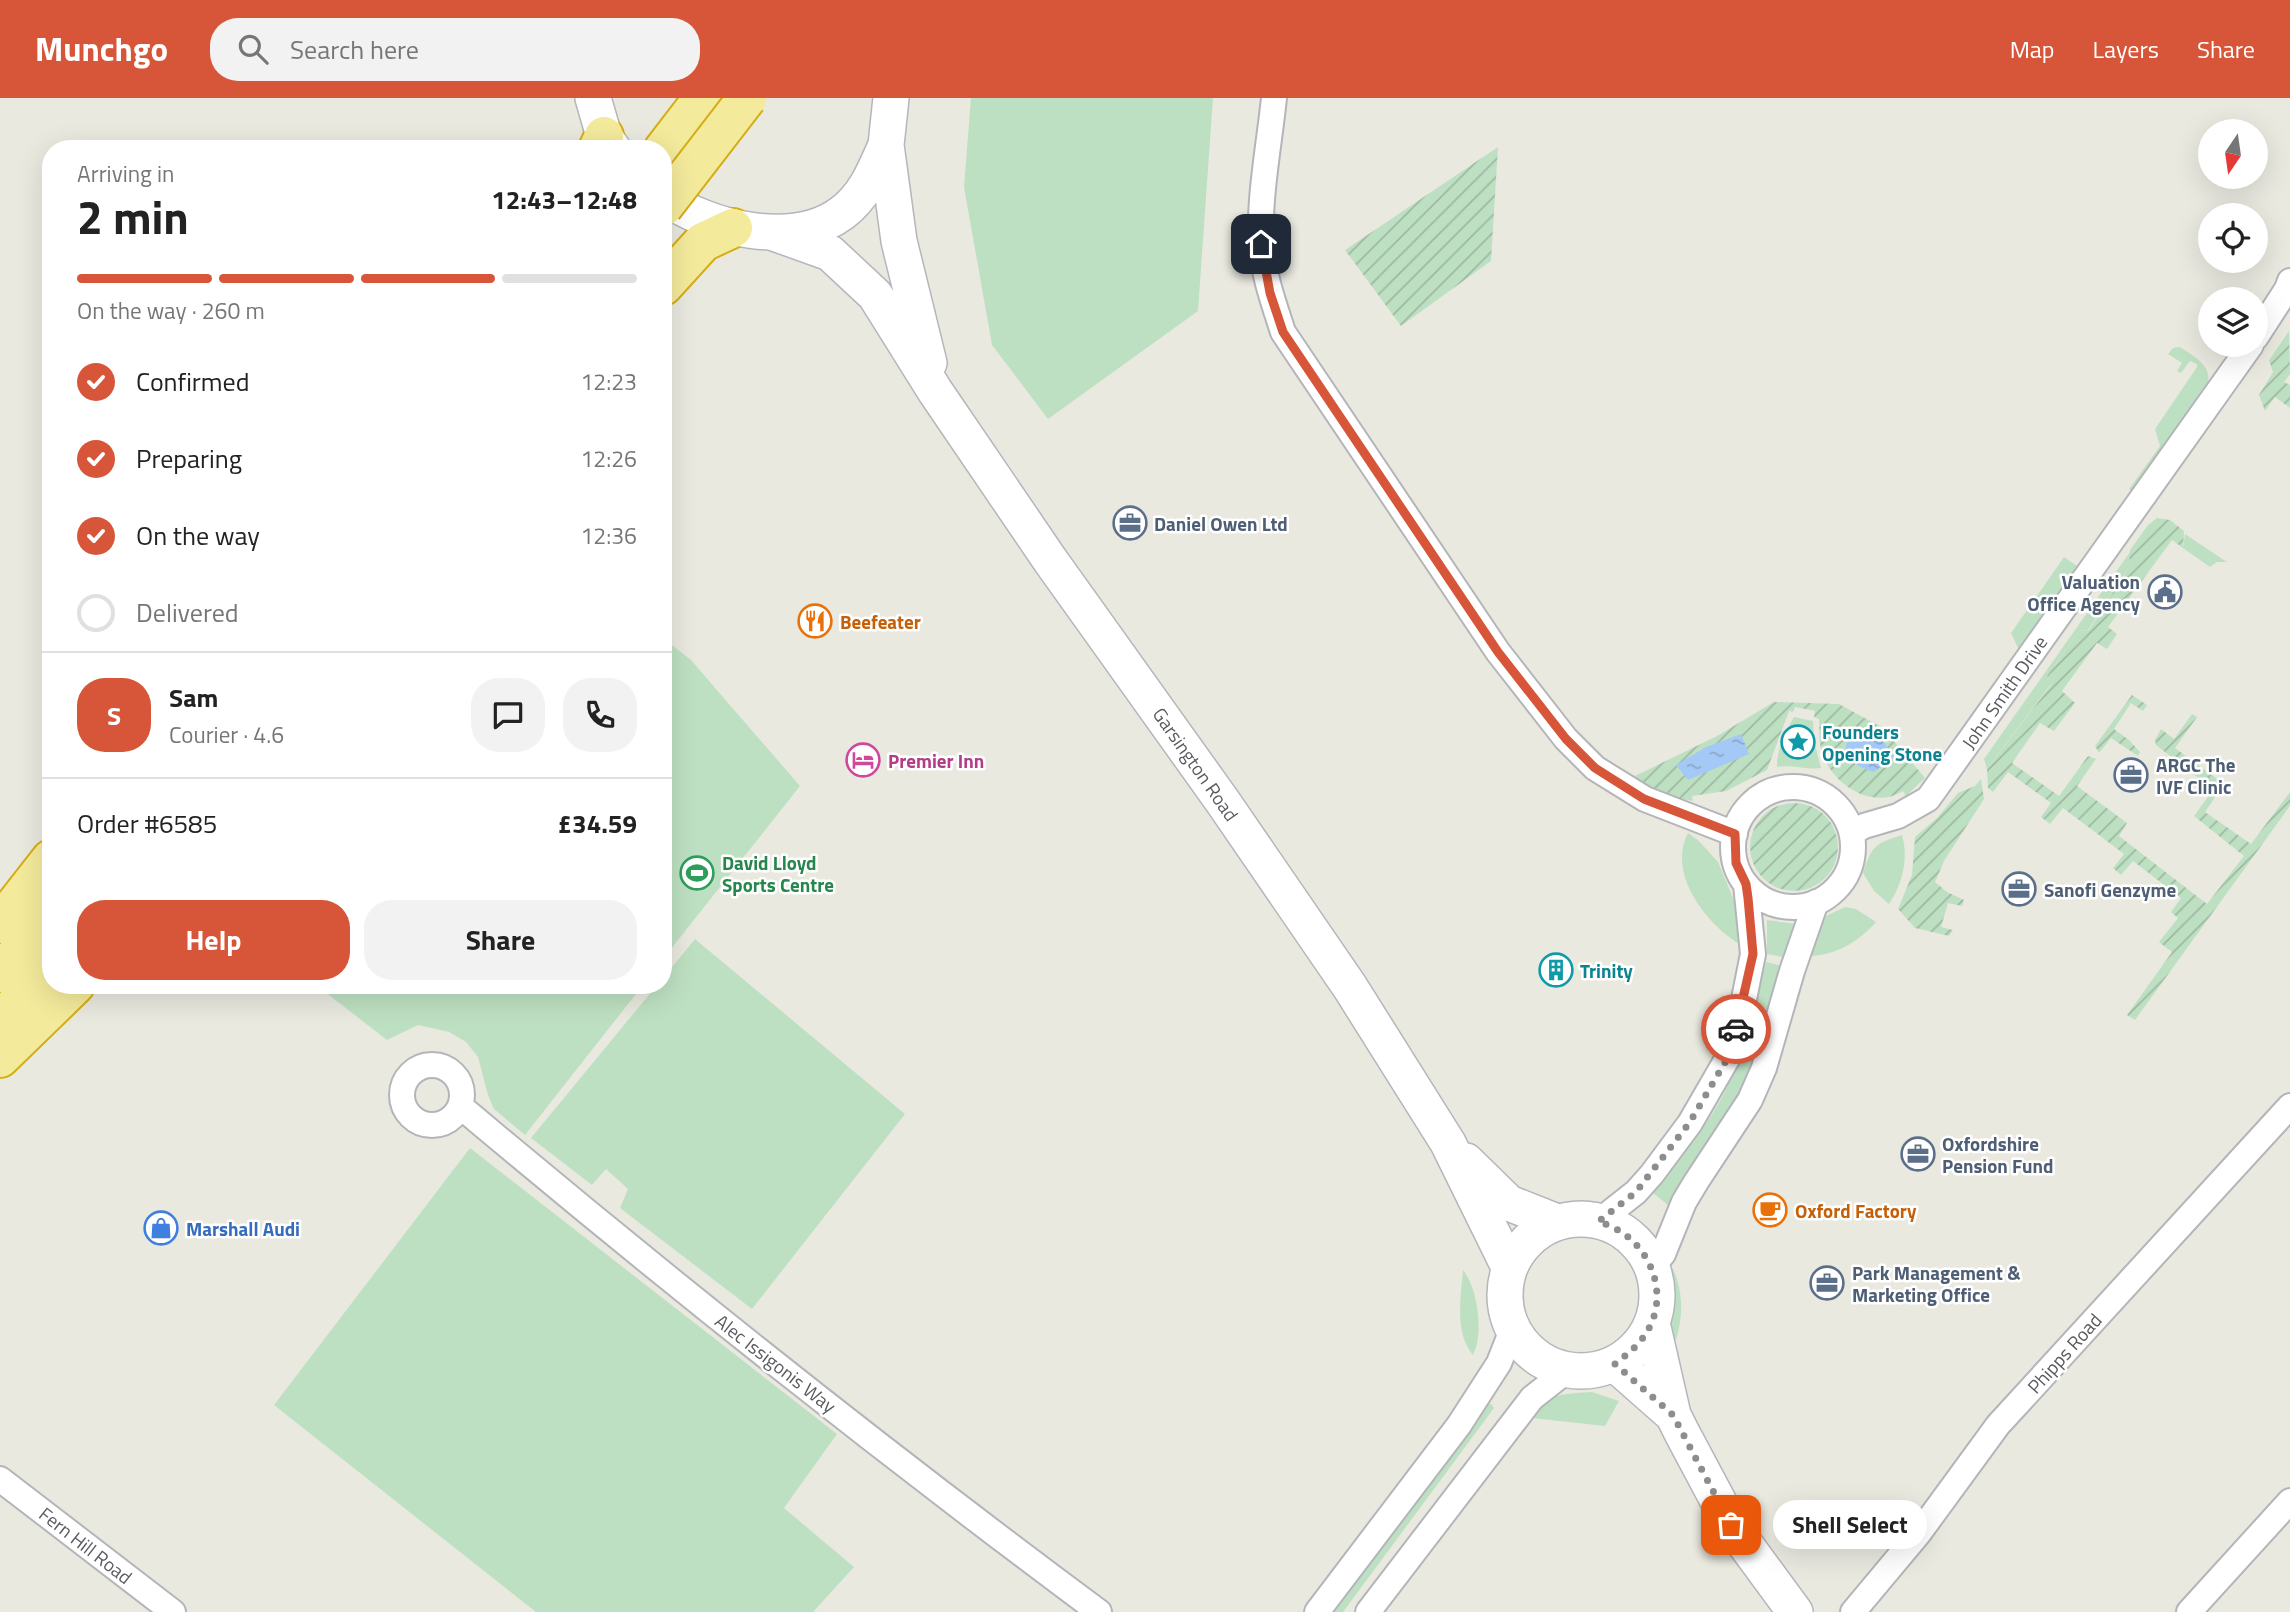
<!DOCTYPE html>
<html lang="en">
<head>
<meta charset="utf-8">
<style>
  body { margin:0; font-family:"Titillium Web",sans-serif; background:#f2f2f2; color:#222; height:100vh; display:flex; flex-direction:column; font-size:26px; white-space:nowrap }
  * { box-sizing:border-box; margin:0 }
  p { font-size:23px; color:#767676 }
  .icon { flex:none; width:38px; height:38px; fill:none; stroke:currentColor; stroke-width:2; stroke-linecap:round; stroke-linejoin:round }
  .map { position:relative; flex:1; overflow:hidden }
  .drawer { position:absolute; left:42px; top:42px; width:630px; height:854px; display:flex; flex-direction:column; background:#fff; border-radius:28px; box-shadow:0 7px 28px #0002 }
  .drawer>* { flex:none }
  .needle { width:46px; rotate:193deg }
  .tools { position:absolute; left:2198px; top:21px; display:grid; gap:14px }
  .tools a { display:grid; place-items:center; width:70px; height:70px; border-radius:50%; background:#fff; box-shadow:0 7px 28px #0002; font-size:35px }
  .pin { position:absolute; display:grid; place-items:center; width:60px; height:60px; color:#fff; margin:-30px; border-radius:14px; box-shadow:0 4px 10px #0006 }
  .courier { position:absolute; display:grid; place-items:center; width:70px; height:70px; margin:-35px; border:5px solid #d75639; border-radius:50%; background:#fff; color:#222; box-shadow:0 2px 9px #0007 }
  .bubble { position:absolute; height:49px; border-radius:24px; background:#fff; box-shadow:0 7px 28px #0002; font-size:23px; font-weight:700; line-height:49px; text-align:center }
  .headline em { font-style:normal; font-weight:700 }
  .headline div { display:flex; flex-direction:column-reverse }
  .headline { display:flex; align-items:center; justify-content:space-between; height:119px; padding:0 35px }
  h1 { font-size:46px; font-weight:700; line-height:52px }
  .bar { display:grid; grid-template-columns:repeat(4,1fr); gap:10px 7px; align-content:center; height:84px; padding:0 35px }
  .bar i { height:9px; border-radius:5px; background:#e0e0e0 }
  .bar .active { background:#d75639 }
  .bar p { grid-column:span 4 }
  .line { display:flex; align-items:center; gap:18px; padding:0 35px; border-top:2px solid #e0e0e0 }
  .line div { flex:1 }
  .round { display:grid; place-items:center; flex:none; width:74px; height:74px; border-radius:28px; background:#f2f2f2 }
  ol { padding:0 35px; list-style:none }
  li { display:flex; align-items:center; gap:21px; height:77px }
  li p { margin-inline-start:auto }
  li .icon { padding:7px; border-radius:50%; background:#d75639; color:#fff; stroke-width:4 }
  li:last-child { color:#767676 }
  li i { width:38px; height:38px; border:4px solid #e0e0e0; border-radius:50% }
  .action { display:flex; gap:14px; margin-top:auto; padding:14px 35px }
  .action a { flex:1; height:80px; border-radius:28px; background:#d75639; color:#fff; font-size:28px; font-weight:700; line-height:80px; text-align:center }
  .action a+a { background:#f2f2f2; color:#222 }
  header { display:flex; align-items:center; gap:42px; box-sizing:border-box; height:98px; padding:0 35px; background:#d75639; color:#fff }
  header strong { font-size:33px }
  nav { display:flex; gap:38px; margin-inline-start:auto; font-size:24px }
  .search { width:490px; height:63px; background:#f2f2f2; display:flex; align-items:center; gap:18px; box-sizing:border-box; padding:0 24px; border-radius:28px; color:#767676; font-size:26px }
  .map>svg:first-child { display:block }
  .grass { fill:#bee0c2 }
  .garden { fill:url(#garden-furrows) }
  .water { fill:url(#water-ripples) }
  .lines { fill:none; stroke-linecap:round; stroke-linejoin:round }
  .minor-casing { stroke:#b3b5b9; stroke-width:28 }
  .secondary-casing { stroke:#b4b6bb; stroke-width:38 }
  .trunk-casing { stroke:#d5ad15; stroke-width:42 }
  .minor { stroke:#fff; stroke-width:24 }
  .secondary { stroke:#fff; stroke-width:35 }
  .trunk { stroke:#f4ea9c; stroke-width:38 }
  .trunk-bridge-casing { stroke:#d5ad15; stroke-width:42; stroke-linecap:butt }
  .trunk-bridge { stroke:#f4ea9c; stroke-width:38 }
  .done { stroke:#8c8d8c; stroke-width:7; stroke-dasharray:0 12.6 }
  .route { stroke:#d75639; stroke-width:9 }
  .labels { text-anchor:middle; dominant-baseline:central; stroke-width:5; stroke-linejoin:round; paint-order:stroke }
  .service-label { font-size:19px; font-weight:bold; fill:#4e5e75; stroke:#fff; text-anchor:start }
  .food-label { font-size:19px; font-weight:bold; fill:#c56008; stroke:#fff; text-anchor:start }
  .street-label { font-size:19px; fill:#595b5f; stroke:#fff }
  .culture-label { font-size:19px; font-weight:bold; fill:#0d838f; stroke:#fff; text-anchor:start }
  .hotel-label { font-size:19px; font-weight:bold; fill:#b23c85; stroke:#fff; text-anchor:start }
  .leisure-label { font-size:19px; font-weight:bold; fill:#27864d; stroke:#fff; text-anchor:start }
  .shop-label { font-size:19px; font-weight:bold; fill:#366cbe; stroke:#fff; text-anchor:start }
</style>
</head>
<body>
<header>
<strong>Munchgo</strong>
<div class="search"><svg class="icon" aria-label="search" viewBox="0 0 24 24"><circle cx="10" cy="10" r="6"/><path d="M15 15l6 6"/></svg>Search here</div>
<nav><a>Map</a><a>Layers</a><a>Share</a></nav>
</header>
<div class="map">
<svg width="2290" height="1514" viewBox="0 0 2290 1514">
  <defs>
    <pattern id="garden-furrows" width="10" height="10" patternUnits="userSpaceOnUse" patternTransform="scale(1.75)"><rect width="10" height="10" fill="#bee0c2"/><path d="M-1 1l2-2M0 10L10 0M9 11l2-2" fill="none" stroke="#9db9a1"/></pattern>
    <pattern id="water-ripples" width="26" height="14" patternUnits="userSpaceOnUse" patternTransform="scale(1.75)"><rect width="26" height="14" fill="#a4c9f6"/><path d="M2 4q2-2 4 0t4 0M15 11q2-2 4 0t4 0" fill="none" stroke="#89a6ca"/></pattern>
  </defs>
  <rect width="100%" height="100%" fill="#eae9e0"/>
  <path class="grass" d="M971 0H1213L1198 213 1048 321 992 247 964 89Z
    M2180 249C2196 260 2214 268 2207 290L2134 396 2129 391 2160 348 2155 331 2197 269V266L2190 263 2181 275 2177 273 2182 265 2168 256 2173 250Z
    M2185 436 2227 464H2217L2210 469 2183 450Z
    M2130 454 2129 469 2088 532 2079 533 2047 578 2051 586 1987 671 1984 661Z
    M2064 459 2080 470 2019 552 2011 535Z
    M663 540 691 562 800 688 663 861Z
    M1794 619 1813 623 1814 643 1821 670C1807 672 1792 666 1777 669 1776 654 1786 632 1794 619Z
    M1688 735 1699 743 1718 764 1738 812 1741 847C1708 828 1666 776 1688 735Z
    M1902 737C1909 761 1902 787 1889 806L1874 793 1863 775C1872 748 1874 746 1902 737Z
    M1845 809 1856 811 1876 824C1858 844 1837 857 1810 858L1826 818Z
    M1767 822 1796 826 1782 859 1767 856Z
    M695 841 905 1016 752 1211 620 1110 628 1091 606 1071 592 1087 531 1040 657 887H663V880Z
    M1766 864 1779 867 1759 952 1738 1002 1668 1107 1653 1095C1676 1066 1701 1036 1720 1003 1744 959 1754 912 1766 864Z
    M316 887H643L525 1037 494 1011 488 997 478 959 466 944 449 934 418 927 387 942Z
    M470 1050 837 1336 784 1410 854 1469 813 1514H536L274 1307Z
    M1671 1167C1684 1191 1684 1222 1674 1247 1664 1221 1666 1194 1671 1167Z
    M1463 1172C1478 1190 1484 1236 1473 1257 1454 1235 1461 1198 1463 1172Z
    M1592 1294 1619 1303 1605 1328 1532 1320 1527 1314C1546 1297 1567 1295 1592 1294Z
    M1487 1306H1491L1494 1310 1343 1514H1329Z"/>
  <path class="garden" d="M1498 49 1491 163 1401 228 1345 152Z
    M2289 233 2290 276 2284 284 2290 287V310L2275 299 2265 313 2259 297 2273 274 2269 262Z
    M2157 420 2170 422 2184 433 2183 450 2172 442 2108 529 2117 536 2107 551 2097 545 2062 593 2075 605 2054 633 2040 625 2012 665 2059 698 2088 658 2096 661 2077 688 2127 725 2119 738 2207 806 2244 758 2194 718 2210 696 2198 687 2201 682 2156 647 2155 642 2161 631 2174 641 2192 616 2197 619 2175 650 2224 686 2205 714 2251 746 2290 694V708L2135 922 2127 917 2172 854 2159 844 2178 820 2171 814 2181 800 2133 763 2121 777 2113 770 2124 756 2063 710 2050 726 2041 719 2051 705 2008 674 1993 694 1988 690 1987 671 2051 587 2047 578 2079 533 2089 532 2129 469 2130 452 2148 427Z
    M2132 597 2147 607 2143 613 2131 605 2114 631 2129 642 2140 654 2138 658 2111 640 2099 655 2095 648Z
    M1774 604 1839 606 1883 630 1925 680 1906 698 1903 693C1873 712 1836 688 1824 660 1818 647 1820 634 1819 621L1814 619 1815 613 1795 609 1793 614 1789 613 1767 672 1726 693 1692 698 1693 703C1672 699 1652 694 1635 678L1717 638Z
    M1981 681 1984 701 1944 763 1935 784 1947 794 1964 802 1962 808 1948 805 1941 829 1953 832 1949 838 1915 830 1898 811 1912 777 1915 739 1937 720 1958 695 1975 688Z
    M1750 749a44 44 0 1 1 88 0a44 44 0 1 1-88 0Z"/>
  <path class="water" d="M1851 631 1876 634 1894 658 1874 674C1862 670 1844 664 1846 648 1847 643 1850 637 1851 631Z
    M1741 636 1749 656 1688 682 1676 667 1706 649Z"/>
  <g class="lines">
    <defs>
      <path id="minor" d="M1274 0C1269 48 1259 98 1261 145 1263 176 1274 206 1283 234L1498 554 1566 641 1595 670 1645 701 1735 736
        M2256 239 2287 191 2290 183
        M1733 749a60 60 0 1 1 120 0a60 60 0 1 1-120 0Z
        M1852 735 1864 728 1898 718 1928 701 2251 247
        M402 997a30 30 0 1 1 60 0a30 30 0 1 1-60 0Z
        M460 1008C668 1183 881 1352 1099 1514
        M1598 1124 1636 1094 1652 1076 1690 1025 1727 961 1742 911 1753 856 1746 786
        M1652 1169 1663 1156 1684 1104 1696 1084 1750 1002 1764 970 1792 873 1816 804
        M0 1381 173 1514
        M1317 1514 1459 1327 1499 1265 1512 1232
        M1368 1514 1532 1300 1569 1271
        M1853 1514 1919 1435 1998 1327 2290 1008
        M2189 1514 2290 1403"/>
      <path id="secondary" d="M593 0 604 38 613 51
        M891 0 886 47 899 143 929 265
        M663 98C708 131 794 151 842 115 865 98 875 72 886 47
        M774 135 830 155 875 197 935 293 1050 462 1223 704 1350 889 1448 1045 1509 1169
        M1466 1063 1509 1105 1557 1124
        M1505 1197a76 76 0 1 1 152 0a76 76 0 1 1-152 0Z
        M1652 1225 1673 1317 1682 1335 1731 1427 1795 1514
        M1615 1266 1673 1317"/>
      <path id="trunk" d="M598 51 604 38
        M663 52 703 0
        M663 188 703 144 733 130
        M0 826 51 761
        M0 875 51 818
        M0 924 51 867
        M0 960 75 887"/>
    </defs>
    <use href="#minor" class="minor-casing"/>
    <use href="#secondary" class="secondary-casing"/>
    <use href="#trunk" class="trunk-casing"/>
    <use href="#minor" class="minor"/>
    <use href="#secondary" class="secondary"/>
    <use href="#trunk" class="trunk"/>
    <defs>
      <path id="trunk-bridge" d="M663 109 747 0"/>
    </defs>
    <use href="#trunk-bridge" class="trunk-bridge-casing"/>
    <use href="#trunk-bridge" class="trunk-bridge"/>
  </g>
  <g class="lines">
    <path class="done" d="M1731 1427 1673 1317 1615 1266C1630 1254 1643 1244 1651 1226 1670 1184 1641 1134 1598 1124L1636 1094 1690 1024 1727 961 1736 931"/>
    <path class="route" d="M1261 146 1270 195 1283 234 1498 554 1566 641 1595 670 1644 701 1735 736 1736 765 1746 786 1748 800 1753 856 1736 931"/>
  </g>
  <defs>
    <symbol id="office-ring" viewBox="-11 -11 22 22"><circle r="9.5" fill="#fff" stroke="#5c6f8a" stroke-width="1.5"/><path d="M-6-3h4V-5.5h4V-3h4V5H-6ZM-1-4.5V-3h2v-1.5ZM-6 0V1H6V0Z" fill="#5c6f8a"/></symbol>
    <symbol id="civic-ring" viewBox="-11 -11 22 22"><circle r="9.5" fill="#fff" stroke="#5c6f8a" stroke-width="1.5"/><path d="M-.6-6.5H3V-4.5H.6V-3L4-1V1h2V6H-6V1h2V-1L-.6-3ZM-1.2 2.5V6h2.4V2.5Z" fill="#5c6f8a"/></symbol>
    <symbol id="restaurant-ring" viewBox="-11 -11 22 22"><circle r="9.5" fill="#fff" stroke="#e8710a" stroke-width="1.5"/><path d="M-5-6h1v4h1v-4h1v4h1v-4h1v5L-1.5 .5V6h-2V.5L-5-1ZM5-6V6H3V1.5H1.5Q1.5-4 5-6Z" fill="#e8710a"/></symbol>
    <symbol id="sight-ring" viewBox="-11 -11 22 22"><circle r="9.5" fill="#fff" stroke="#0f9aa8" stroke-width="1.5"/><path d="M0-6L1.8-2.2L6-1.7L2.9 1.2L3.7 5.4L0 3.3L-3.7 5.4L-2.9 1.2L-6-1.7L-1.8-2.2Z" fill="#0f9aa8"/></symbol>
    <symbol id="hotel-ring" viewBox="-11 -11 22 22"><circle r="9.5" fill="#fff" stroke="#d1479c" stroke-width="1.5"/><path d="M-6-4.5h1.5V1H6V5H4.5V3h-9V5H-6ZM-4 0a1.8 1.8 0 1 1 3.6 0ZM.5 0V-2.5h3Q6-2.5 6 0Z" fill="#d1479c"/></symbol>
    <symbol id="stadium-ring" viewBox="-11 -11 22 22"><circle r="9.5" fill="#fff" stroke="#2e9e5b" stroke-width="1.5"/><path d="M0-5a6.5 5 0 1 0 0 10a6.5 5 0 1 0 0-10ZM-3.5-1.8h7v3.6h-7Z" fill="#2e9e5b"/></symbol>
    <symbol id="building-ring" viewBox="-11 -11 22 22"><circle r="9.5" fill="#fff" stroke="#0f9aa8" stroke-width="1.5"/><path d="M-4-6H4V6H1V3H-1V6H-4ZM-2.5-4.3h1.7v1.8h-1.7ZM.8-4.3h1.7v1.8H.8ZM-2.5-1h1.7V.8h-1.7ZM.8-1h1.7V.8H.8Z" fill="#0f9aa8"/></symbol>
    <symbol id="cafe-ring" viewBox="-11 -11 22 22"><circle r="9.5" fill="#fff" stroke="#e8710a" stroke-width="1.5"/><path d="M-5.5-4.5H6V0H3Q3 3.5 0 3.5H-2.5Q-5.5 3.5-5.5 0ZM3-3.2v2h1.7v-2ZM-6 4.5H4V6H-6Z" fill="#e8710a"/></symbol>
    <symbol id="shop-ring" viewBox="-11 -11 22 22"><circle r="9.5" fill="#fff" stroke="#3f7fe0" stroke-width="1.5"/><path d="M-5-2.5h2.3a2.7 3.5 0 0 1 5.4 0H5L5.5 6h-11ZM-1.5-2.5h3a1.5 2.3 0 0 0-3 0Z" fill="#3f7fe0"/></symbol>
  </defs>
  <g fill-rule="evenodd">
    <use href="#office-ring" x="1111" y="406" width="38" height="38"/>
    <use href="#civic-ring" x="2146" y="475" width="38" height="38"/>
    <use href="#restaurant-ring" x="796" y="504" width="38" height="38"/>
    <use href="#sight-ring" x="1779" y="625" width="38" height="38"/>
    <use href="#hotel-ring" x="844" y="643" width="38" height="38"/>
    <use href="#office-ring" x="2112" y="658" width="38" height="38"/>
    <use href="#stadium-ring" x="678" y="756" width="38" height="38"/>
    <use href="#office-ring" x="2000" y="772" width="38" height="38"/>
    <use href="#building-ring" x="1537" y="853" width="38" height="38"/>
    <use href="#office-ring" x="1899" y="1037" width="38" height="38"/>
    <use href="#cafe-ring" x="1751" y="1093" width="38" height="38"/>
    <use href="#shop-ring" x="142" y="1111" width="38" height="38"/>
    <use href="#office-ring" x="1808" y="1166" width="38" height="38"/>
  </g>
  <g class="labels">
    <g class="service-label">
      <text x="1154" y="425">Daniel Owen Ltd</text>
      <text x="2140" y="483" text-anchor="end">Valuation<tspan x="2140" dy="22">Office Agency</tspan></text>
      <text x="2156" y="666">ARGC The<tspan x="2156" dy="22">IVF Clinic</tspan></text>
      <text x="2044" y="791">Sanofi Genzyme</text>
      <text x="1942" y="1045">Oxfordshire<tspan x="1942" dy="22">Pension Fund</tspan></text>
      <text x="1852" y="1174">Park Management &amp;<tspan x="1852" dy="22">Marketing Office</tspan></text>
    </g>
    <g class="food-label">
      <text x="840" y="523">Beefeater</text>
      <text x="1795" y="1112">Oxford Factory</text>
    </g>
    <g class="street-label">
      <text transform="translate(2004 594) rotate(-55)">John Smith Drive</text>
      <text transform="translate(1196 666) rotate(55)">Garsington Road</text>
      <text transform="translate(2064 1255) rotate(-48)">Phipps Road</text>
      <text transform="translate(776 1265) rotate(38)">Alec Issigonis Way</text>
      <text transform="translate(86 1447) rotate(38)">Fern Hill Road</text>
    </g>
    <g class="culture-label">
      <text x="1822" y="633">Founders<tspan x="1822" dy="22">Opening Stone</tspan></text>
      <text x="1580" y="872">Trinity</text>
    </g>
    <g class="hotel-label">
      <text x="888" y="662">Premier Inn</text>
    </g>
    <g class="leisure-label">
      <text x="722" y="764">David Lloyd<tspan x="722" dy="22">Sports Centre</tspan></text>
    </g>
    <g class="shop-label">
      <text x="186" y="1130">Marshall Audi</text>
    </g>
  </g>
</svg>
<div class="tools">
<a><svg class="needle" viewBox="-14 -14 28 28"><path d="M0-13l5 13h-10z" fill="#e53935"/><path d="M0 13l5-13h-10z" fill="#767676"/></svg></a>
<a><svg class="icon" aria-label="locate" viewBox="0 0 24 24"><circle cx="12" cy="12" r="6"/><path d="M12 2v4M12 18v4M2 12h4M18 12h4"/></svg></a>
<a><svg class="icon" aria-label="layers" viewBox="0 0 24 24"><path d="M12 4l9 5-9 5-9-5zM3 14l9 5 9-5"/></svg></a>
</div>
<div class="pin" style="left:1731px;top:1427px;background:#ea580c"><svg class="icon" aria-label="bag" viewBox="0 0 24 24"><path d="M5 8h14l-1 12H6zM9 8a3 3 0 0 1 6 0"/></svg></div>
<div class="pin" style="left:1261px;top:146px;background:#1f2937"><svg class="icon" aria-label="home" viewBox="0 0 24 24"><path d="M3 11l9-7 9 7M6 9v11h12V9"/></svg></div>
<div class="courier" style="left:1736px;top:931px"><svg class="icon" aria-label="car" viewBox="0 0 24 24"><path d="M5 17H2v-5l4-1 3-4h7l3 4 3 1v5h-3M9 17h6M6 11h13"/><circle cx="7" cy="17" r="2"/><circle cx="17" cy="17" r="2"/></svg></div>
<div class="bubble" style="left:1773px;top:1402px;width:154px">Shell Select</div>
<section class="drawer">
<div class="headline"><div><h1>2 min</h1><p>Arriving in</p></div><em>12:43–12:48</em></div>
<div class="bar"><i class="active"></i><i class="active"></i><i class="active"></i><i></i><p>On the way · 260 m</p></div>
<ol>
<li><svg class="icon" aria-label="check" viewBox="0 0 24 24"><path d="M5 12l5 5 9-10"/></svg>Confirmed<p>12:23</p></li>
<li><svg class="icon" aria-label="check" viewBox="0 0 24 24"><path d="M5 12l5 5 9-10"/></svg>Preparing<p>12:26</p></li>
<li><svg class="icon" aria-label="check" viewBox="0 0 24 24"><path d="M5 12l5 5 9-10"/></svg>On the way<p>12:36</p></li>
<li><i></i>Delivered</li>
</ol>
<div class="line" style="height:126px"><b class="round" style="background:#d75639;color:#fff">S</b><div><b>Sam</b><p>Courier · 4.6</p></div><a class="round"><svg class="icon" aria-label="chat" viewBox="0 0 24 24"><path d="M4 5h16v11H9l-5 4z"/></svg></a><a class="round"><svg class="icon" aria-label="phone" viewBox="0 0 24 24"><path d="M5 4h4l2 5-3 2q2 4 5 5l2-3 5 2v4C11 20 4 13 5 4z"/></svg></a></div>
<div class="line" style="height:91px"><div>Order #6585</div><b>£34.59</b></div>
<div class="action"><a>Help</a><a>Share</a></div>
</section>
</div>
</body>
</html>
